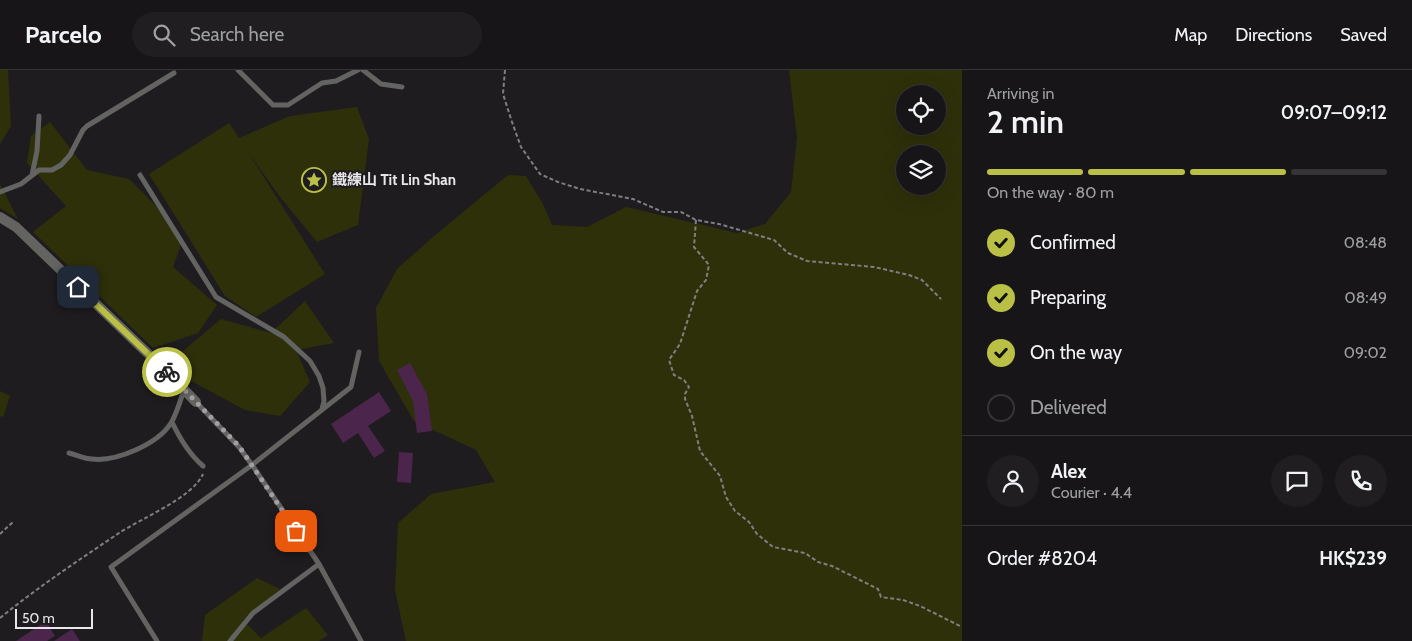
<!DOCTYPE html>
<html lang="en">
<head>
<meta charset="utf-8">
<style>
  body { margin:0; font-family:Cabin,"Noto Sans TC",sans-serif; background:#201e20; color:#f1f3f6; height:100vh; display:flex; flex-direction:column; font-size:19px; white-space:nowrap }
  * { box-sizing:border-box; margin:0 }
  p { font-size:16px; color:#9e9fa1 }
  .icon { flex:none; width:28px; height:28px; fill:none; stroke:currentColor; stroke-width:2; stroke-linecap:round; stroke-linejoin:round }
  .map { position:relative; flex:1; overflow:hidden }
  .sheet { display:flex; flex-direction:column; background:#171517; width:450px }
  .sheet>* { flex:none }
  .buttons { position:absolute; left:896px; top:15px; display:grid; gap:10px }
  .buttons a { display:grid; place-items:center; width:50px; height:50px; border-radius:50%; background:#171517; box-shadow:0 5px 20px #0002,0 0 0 1px #363436; font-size:25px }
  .scale { position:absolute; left:15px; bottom:12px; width:78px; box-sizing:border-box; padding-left:5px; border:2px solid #e8e6e8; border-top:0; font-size:14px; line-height:18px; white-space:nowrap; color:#e8e6e8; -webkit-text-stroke:4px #1f1c1f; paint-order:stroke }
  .pin { position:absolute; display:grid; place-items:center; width:42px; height:42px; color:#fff; margin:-21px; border-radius:10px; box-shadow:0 2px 8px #0006 }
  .courier { position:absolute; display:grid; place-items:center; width:50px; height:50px; margin:-25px; border:4px solid #bac045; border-radius:50%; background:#fff; color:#222; box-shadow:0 1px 6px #0007 }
  .head em { font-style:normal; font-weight:600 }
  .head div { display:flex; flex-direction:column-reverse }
  .head { display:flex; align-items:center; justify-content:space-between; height:85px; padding:0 25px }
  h1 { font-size:32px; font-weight:600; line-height:38px }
  .bar { display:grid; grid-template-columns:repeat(4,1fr); gap:8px 5px; align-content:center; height:60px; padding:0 25px }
  .bar i { height:6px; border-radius:4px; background:#363436 }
  .bar .active { background:#bac045 }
  .bar p { grid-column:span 4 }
  .line { display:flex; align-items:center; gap:12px; padding:0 25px; border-top:1px solid #363436 }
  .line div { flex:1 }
  .round { display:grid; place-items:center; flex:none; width:52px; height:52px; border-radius:26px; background:#201e20 }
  ol { padding:0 25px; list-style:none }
  li { display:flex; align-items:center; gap:15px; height:55px }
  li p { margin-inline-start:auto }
  li .icon { padding:5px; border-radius:50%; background:#bac045; color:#111; stroke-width:4 }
  li:last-child { color:#9e9fa1 }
  li i { width:28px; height:28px; border:2px solid #363436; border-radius:50% }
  header { display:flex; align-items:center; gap:30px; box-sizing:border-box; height:70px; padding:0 25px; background:#171517; border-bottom:1px solid #363436 }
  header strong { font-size:24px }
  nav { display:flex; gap:28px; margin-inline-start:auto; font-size:18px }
  .search { width:350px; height:45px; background:#201e20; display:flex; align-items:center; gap:12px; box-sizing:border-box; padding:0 18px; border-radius:28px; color:#9e9fa1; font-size:19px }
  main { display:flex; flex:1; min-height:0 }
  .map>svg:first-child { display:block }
  .green { fill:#2e300a; fill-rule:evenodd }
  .building { fill:#4b254b }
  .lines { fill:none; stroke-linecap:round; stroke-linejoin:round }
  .path { stroke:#807e80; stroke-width:2; stroke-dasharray:4 2.5; stroke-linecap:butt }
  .service { stroke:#636461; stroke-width:5 }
  .minor { stroke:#636461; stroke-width:10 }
  .done { stroke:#a29fa2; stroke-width:5; stroke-dasharray:0 9 }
  .route { stroke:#bac045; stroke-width:6 }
  .labels { text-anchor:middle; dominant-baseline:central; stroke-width:4; stroke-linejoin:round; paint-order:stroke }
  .poi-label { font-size:15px; font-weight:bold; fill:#e8e6e8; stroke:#1f1c1f; text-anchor:start }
</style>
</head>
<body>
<header>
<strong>Parcelo</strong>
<div class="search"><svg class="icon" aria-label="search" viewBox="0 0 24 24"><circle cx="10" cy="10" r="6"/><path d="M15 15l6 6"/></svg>Search here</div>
<nav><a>Map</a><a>Directions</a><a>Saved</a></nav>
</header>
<main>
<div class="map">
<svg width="962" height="571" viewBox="0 0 962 571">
  <rect width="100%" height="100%" fill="#1f1c1f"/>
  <path class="green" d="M0 0H8L11 56 0 74Z
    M789 0H962V571H406L395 520 398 453 431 424 495 412 476 380 414 351 379 291 376 238 397 199 434 166 508 105 526 106 543 134 552 155 587 157 626 137 737 163 765 154 791 122 797 68ZM905 24H938V56H905ZM905 84H938V116H905Z
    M357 37 369 69 358 155 317 172 280 127 248 82 325 204 256 247 225 226 149 104 229 53 239 68 290 46Z
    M50 52 87 100 129 109 155 135 183 169 173 197 217 235 198 263 153 278 33 162 66 136 27 93 31 66Z
    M0 114 18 149 0 138Z
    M305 231 334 273 296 280 310 312 280 346 245 340 169 299 183 281 221 249 271 263Z
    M0 321 10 326 3 347 0 346Z
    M257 508 280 519 243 550 261 568 306 538 328 565 319 571H202L205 545Z"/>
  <path class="building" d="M410 293 427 324 432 361 417 363 413 331 397 300Z
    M379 322 391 341 368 356 385 381 374 388 358 363 343 373 331 354Z
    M399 382 413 383 411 413 397 412Z
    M46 551 55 566 47 571H16Z
    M72 559 80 571H54Z"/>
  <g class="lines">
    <path class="path" d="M505 0 503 24 512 52 521 77 540 104 558 112 580 119 633 129 663 142H681L696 150 719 154 774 170 788 183 807 191 874 197 909 205 922 210 941 229
      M696 150 694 177 709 195 706 210 697 221 680 274 669 290 674 305 684 310 689 317 685 324V329L692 346 700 381 720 406 726 427 735 441 749 452 757 464 773 477 805 483 818 492 832 496 878 519 881 527 903 530 920 536 962 557
      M0 464 14 451
      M0 548C38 517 79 490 119 463 142 448 192 428 203 404"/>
    <path class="service" d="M238 0 273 35H288L322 13 336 11 358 0
      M363 0 381 14 402 17
      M32 105 37 81 39 46
      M140 105 216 227 284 267 310 291 319 306 323 318 324 331 322 339
      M0 122 21 114 39 100H52L61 95 70 85 83 60 87 56 174 3
      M196 332 239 377 252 395 319 494 361 571
      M172 352C180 369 189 384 203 396
      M69 383C77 385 85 389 92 389 116 392 158 374 171 353 177 343 180 331 184 320
      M157 571 111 497 252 395 351 317 359 282
      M230 571 253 543 319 494"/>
    <path class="minor" d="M0 147 16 157 166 301 196 332"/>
  </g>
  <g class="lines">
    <path class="done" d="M167 302 239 376 296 461"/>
    <path class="route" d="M78 217 167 302"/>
  </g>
  <defs>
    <symbol id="sight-ring" viewBox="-11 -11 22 22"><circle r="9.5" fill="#1f1c1f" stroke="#bac045" stroke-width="1.5"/><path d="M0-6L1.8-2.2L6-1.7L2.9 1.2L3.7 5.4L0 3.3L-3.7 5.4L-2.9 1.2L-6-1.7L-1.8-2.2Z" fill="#bac045"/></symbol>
  </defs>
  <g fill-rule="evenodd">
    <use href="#sight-ring" x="300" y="96" width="28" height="28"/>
  </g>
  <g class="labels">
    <g class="poi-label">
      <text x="332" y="110">鐵練山 Tit Lin Shan</text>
    </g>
  </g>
</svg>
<div class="buttons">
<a><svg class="icon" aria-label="locate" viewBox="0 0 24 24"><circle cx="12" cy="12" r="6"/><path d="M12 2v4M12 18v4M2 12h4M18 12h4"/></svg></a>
<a><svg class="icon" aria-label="layers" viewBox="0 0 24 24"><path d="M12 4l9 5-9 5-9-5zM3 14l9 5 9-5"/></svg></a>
</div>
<div class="scale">50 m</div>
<div class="pin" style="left:296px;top:461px;background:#ea580c"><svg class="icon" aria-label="bag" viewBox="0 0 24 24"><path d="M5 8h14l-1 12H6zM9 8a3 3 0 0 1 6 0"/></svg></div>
<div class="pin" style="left:78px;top:217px;background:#1f2937"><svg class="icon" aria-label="home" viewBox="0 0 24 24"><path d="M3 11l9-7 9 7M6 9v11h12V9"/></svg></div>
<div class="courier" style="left:167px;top:302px"><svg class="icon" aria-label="bike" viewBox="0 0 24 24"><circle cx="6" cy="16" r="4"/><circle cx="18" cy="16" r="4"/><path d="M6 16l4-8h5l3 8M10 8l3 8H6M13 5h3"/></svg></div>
</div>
<section class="sheet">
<div class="head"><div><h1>2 min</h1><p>Arriving in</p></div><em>09:07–09:12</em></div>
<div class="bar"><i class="active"></i><i class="active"></i><i class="active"></i><i></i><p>On the way · 80 m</p></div>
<ol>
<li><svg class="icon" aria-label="check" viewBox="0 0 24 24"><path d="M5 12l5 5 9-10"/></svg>Confirmed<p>08:48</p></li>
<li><svg class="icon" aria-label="check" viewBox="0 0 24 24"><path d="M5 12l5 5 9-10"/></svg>Preparing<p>08:49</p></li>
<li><svg class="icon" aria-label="check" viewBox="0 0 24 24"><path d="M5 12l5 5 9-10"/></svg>On the way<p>09:02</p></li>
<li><i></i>Delivered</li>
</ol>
<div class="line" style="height:90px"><a class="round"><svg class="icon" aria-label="person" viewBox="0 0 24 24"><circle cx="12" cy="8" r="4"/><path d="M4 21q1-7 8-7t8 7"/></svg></a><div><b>Alex</b><p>Courier · 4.4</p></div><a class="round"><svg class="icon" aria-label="chat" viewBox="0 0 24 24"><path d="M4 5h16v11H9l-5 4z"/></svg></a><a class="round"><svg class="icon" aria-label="phone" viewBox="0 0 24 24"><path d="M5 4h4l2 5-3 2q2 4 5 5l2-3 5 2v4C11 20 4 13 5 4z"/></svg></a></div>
<div class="line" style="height:65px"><div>Order #8204</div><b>HK$239</b></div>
</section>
</main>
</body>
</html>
